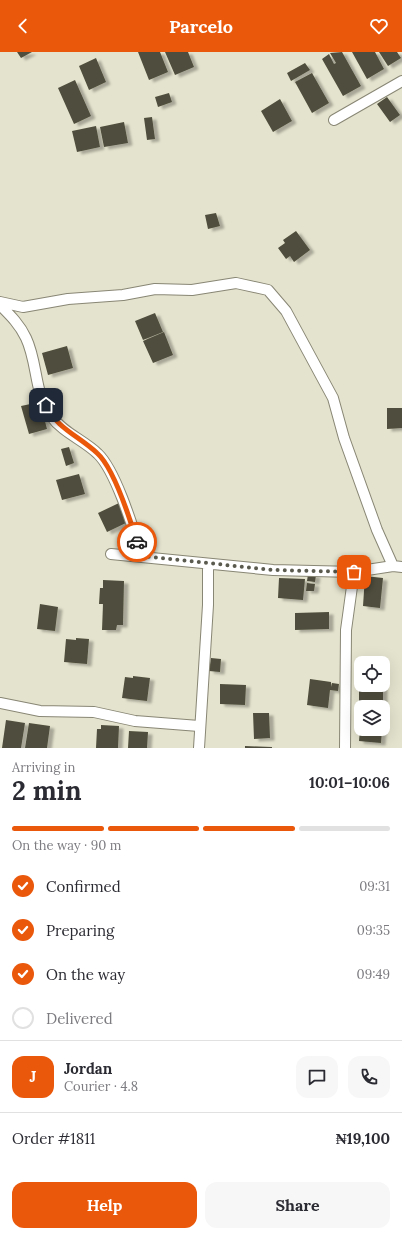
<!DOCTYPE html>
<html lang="en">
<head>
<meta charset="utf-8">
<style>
  body { margin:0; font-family:Lora,serif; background:#f7f7f7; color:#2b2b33; height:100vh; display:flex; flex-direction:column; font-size:15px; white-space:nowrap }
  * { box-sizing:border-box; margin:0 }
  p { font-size:13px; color:#7c7c81 }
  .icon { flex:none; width:22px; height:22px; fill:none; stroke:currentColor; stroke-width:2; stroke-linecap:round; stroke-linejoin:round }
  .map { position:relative; height:696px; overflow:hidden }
  .details { display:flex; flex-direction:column; background:#fff; flex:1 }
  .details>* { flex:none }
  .fabs { position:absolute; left:354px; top:604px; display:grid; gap:8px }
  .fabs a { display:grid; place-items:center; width:36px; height:36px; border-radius:8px; background:#fff; box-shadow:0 4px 16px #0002; font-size:20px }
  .pin { position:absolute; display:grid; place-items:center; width:34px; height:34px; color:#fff; margin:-17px; border-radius:8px; box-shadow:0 2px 6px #0006 }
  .courier { position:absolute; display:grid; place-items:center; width:40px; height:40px; margin:-20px; border:3px solid #ea580c; border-radius:50%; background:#fff; color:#222; box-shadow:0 1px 5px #0007 }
  .headline em { font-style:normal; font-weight:700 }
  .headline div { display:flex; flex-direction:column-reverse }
  .headline { display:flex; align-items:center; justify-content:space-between; height:68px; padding:0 12px }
  h1 { font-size:26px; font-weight:700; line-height:30px }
  .bar { display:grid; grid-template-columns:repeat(4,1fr); gap:6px 4px; align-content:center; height:48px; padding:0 12px }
  .bar i { height:5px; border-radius:3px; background:#e1e1e2 }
  .bar .active { background:#ea580c }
  .bar p { grid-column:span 4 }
  .line { display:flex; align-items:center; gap:10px; padding:0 12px; border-top:1px solid #e1e1e2 }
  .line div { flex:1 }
  .round { display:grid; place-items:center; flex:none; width:42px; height:42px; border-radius:12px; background:#f7f7f7 }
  ol { padding:0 12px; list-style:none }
  li { display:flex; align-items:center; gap:12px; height:44px }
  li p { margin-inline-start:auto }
  li .icon { padding:4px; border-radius:50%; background:#ea580c; color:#fff; stroke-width:4 }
  li:last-child { color:#7c7c81 }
  li i { width:22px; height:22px; border:2px solid #e1e1e2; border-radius:50% }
  .button { display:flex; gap:8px; margin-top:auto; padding:8px 12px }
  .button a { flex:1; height:46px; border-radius:12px; background:#ea580c; color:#fff; font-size:16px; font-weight:700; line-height:46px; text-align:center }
  .button a+a { background:#f7f7f7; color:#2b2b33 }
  header { display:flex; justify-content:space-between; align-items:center; height:52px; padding:0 12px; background:#ea580c; color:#fff; font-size:18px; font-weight:700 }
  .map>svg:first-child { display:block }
  .building { fill:#4f4e3c; filter:url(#shadow) }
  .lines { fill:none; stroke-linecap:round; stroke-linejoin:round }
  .street-casing { stroke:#888674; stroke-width:12 }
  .street { stroke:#fff; stroke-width:10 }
  .done { stroke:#5a5a4e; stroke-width:4; stroke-dasharray:0 7.2 }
  .route { stroke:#ea580c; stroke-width:5 }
</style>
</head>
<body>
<header><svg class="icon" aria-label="back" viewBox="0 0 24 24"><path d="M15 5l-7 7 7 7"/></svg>Parcelo<svg class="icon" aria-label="heart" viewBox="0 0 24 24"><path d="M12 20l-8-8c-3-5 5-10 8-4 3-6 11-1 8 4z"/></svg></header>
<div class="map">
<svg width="402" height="696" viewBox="0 0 402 696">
  <defs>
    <filter id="shadow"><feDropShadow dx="4.5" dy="2.5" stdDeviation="1" flood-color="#0004"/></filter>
  </defs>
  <rect width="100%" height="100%" fill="#e4e3ce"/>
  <path class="building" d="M17 0H32L21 6Z
    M138 0H160L168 20 149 28Z
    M165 0H188L194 15 175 23Z
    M342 0 361 34 343 44 322 7 329 2 334 12 336 11 330 1Z
    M352 0H375L384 17 367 27Z
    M379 0H397L401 6 388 14Z
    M96 6 106 30 89 38 79 14Z
    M305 11 310 18 291 29 287 21Z
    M312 21 329 51 312 61 295 30Z
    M75 28 91 64 74 72 58 36Z
    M169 41 172 50 158 55 155 45Z
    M387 45 400 63 390 70 377 52Z
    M280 47 292 69 273 80 261 59Z
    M152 65 155 87 147 88 144 66Z
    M124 70 128 91 104 95 100 75Z
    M96 74 100 95 77 100 72 79Z
    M216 161 220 174 208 177 205 163Z
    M296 179 310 198 294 210 290 204 286 207 278 196 285 191 283 188Z
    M155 261 163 280 143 288 135 269Z
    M164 280 173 303 153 311 143 289Z
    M67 294 73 316 48 323 42 301Z
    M40 350 47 377 29 382 21 354Z
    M387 356H402V376L387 377Z
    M69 395 74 411 66 414 61 397Z
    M79 422 85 442 62 448 56 428Z
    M119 451 128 470 107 480 98 461Z
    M308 522 316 523 315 530 307 529Z
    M365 524 383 526 380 556 363 554Z
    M279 526 305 527 303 548 278 546Z
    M103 528 124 529 123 573H117L116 578H102L103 552H99L100 536H103Z
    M307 531 315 532 314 539H306Z
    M40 552 58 555 55 579 37 577Z
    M329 560V577L295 578V561Z
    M76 586 89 587 87 612 64 610 66 587 76 588Z
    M211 606 221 607 220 620 209 619Z
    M133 624 150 626 147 649 122 646 125 625 133 626Z
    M310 627 331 630V635L332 631 339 632 338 639 330 638 328 656 307 653Z
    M220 632 246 633 245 653 220 652Z
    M361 633H383V655H361V650H359V637H361Z
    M253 661H269L270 686 254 687Z
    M6 668 25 671 21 696H2Z
    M29 671 50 674 47 696H25Z
    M101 673 119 674 118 696H96L97 677H101Z
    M360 677H382L381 691 359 689Z
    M129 679 148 680 147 696H128Z
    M245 694 272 695V696H245Z"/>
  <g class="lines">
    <defs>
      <path id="street" d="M334 68 402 29
        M0 250 23 255 68 247 123 243 155 237 192 238 236 231 268 238 286 259 333 346 344 386 377 478 393 514
        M0 253C11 264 20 273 26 286 38 311 34 342 51 364 63 381 84 388 98 402 116 419 134 479 142 504
        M111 502 273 518 354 520 393 514 402 515
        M0 651 40 659 94 660 135 669 199 674
        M199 696 208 553V512
        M345 696 346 578 354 520"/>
    </defs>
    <use href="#street" class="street-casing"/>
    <use href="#street" class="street"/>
  </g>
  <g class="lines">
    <path class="done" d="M137 490 142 504 273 518 354 520"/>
    <path class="route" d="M46 353C56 376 79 384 97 401 114 416 130 467 137 490"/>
  </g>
</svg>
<div class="fabs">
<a><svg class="icon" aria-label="locate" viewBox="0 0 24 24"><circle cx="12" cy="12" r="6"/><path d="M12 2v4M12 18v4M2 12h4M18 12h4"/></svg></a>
<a><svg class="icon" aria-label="layers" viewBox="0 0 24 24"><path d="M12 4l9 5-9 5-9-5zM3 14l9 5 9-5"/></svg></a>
</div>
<div class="pin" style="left:354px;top:520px;background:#ea580c"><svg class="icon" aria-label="bag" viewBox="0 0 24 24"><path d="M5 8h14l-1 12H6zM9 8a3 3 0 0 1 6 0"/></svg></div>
<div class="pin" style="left:46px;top:353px;background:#1f2937"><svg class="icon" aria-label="home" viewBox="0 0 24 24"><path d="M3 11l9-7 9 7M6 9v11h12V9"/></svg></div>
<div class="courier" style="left:137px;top:490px"><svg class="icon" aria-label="car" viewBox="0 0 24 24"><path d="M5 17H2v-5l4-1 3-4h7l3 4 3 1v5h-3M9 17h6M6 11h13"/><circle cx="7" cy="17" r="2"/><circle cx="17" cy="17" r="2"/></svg></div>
</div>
<section class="details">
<div class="headline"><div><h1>2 min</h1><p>Arriving in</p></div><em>10:01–10:06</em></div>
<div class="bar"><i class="active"></i><i class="active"></i><i class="active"></i><i></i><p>On the way · 90 m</p></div>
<ol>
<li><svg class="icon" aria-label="check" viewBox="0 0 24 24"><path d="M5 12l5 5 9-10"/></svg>Confirmed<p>09:31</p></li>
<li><svg class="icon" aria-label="check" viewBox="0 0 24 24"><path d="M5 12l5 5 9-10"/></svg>Preparing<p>09:35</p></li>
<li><svg class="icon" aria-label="check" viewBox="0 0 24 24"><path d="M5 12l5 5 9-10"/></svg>On the way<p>09:49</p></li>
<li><i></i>Delivered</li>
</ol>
<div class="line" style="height:72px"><b class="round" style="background:#ea580c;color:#fff">J</b><div><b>Jordan</b><p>Courier · 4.8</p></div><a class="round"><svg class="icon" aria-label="chat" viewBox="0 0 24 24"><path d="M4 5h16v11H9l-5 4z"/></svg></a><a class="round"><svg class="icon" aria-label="phone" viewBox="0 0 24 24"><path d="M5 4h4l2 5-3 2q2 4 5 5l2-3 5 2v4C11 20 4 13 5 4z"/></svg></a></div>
<div class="line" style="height:52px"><div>Order #1811</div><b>₦19,100</b></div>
<div class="button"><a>Help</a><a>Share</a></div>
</section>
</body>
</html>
